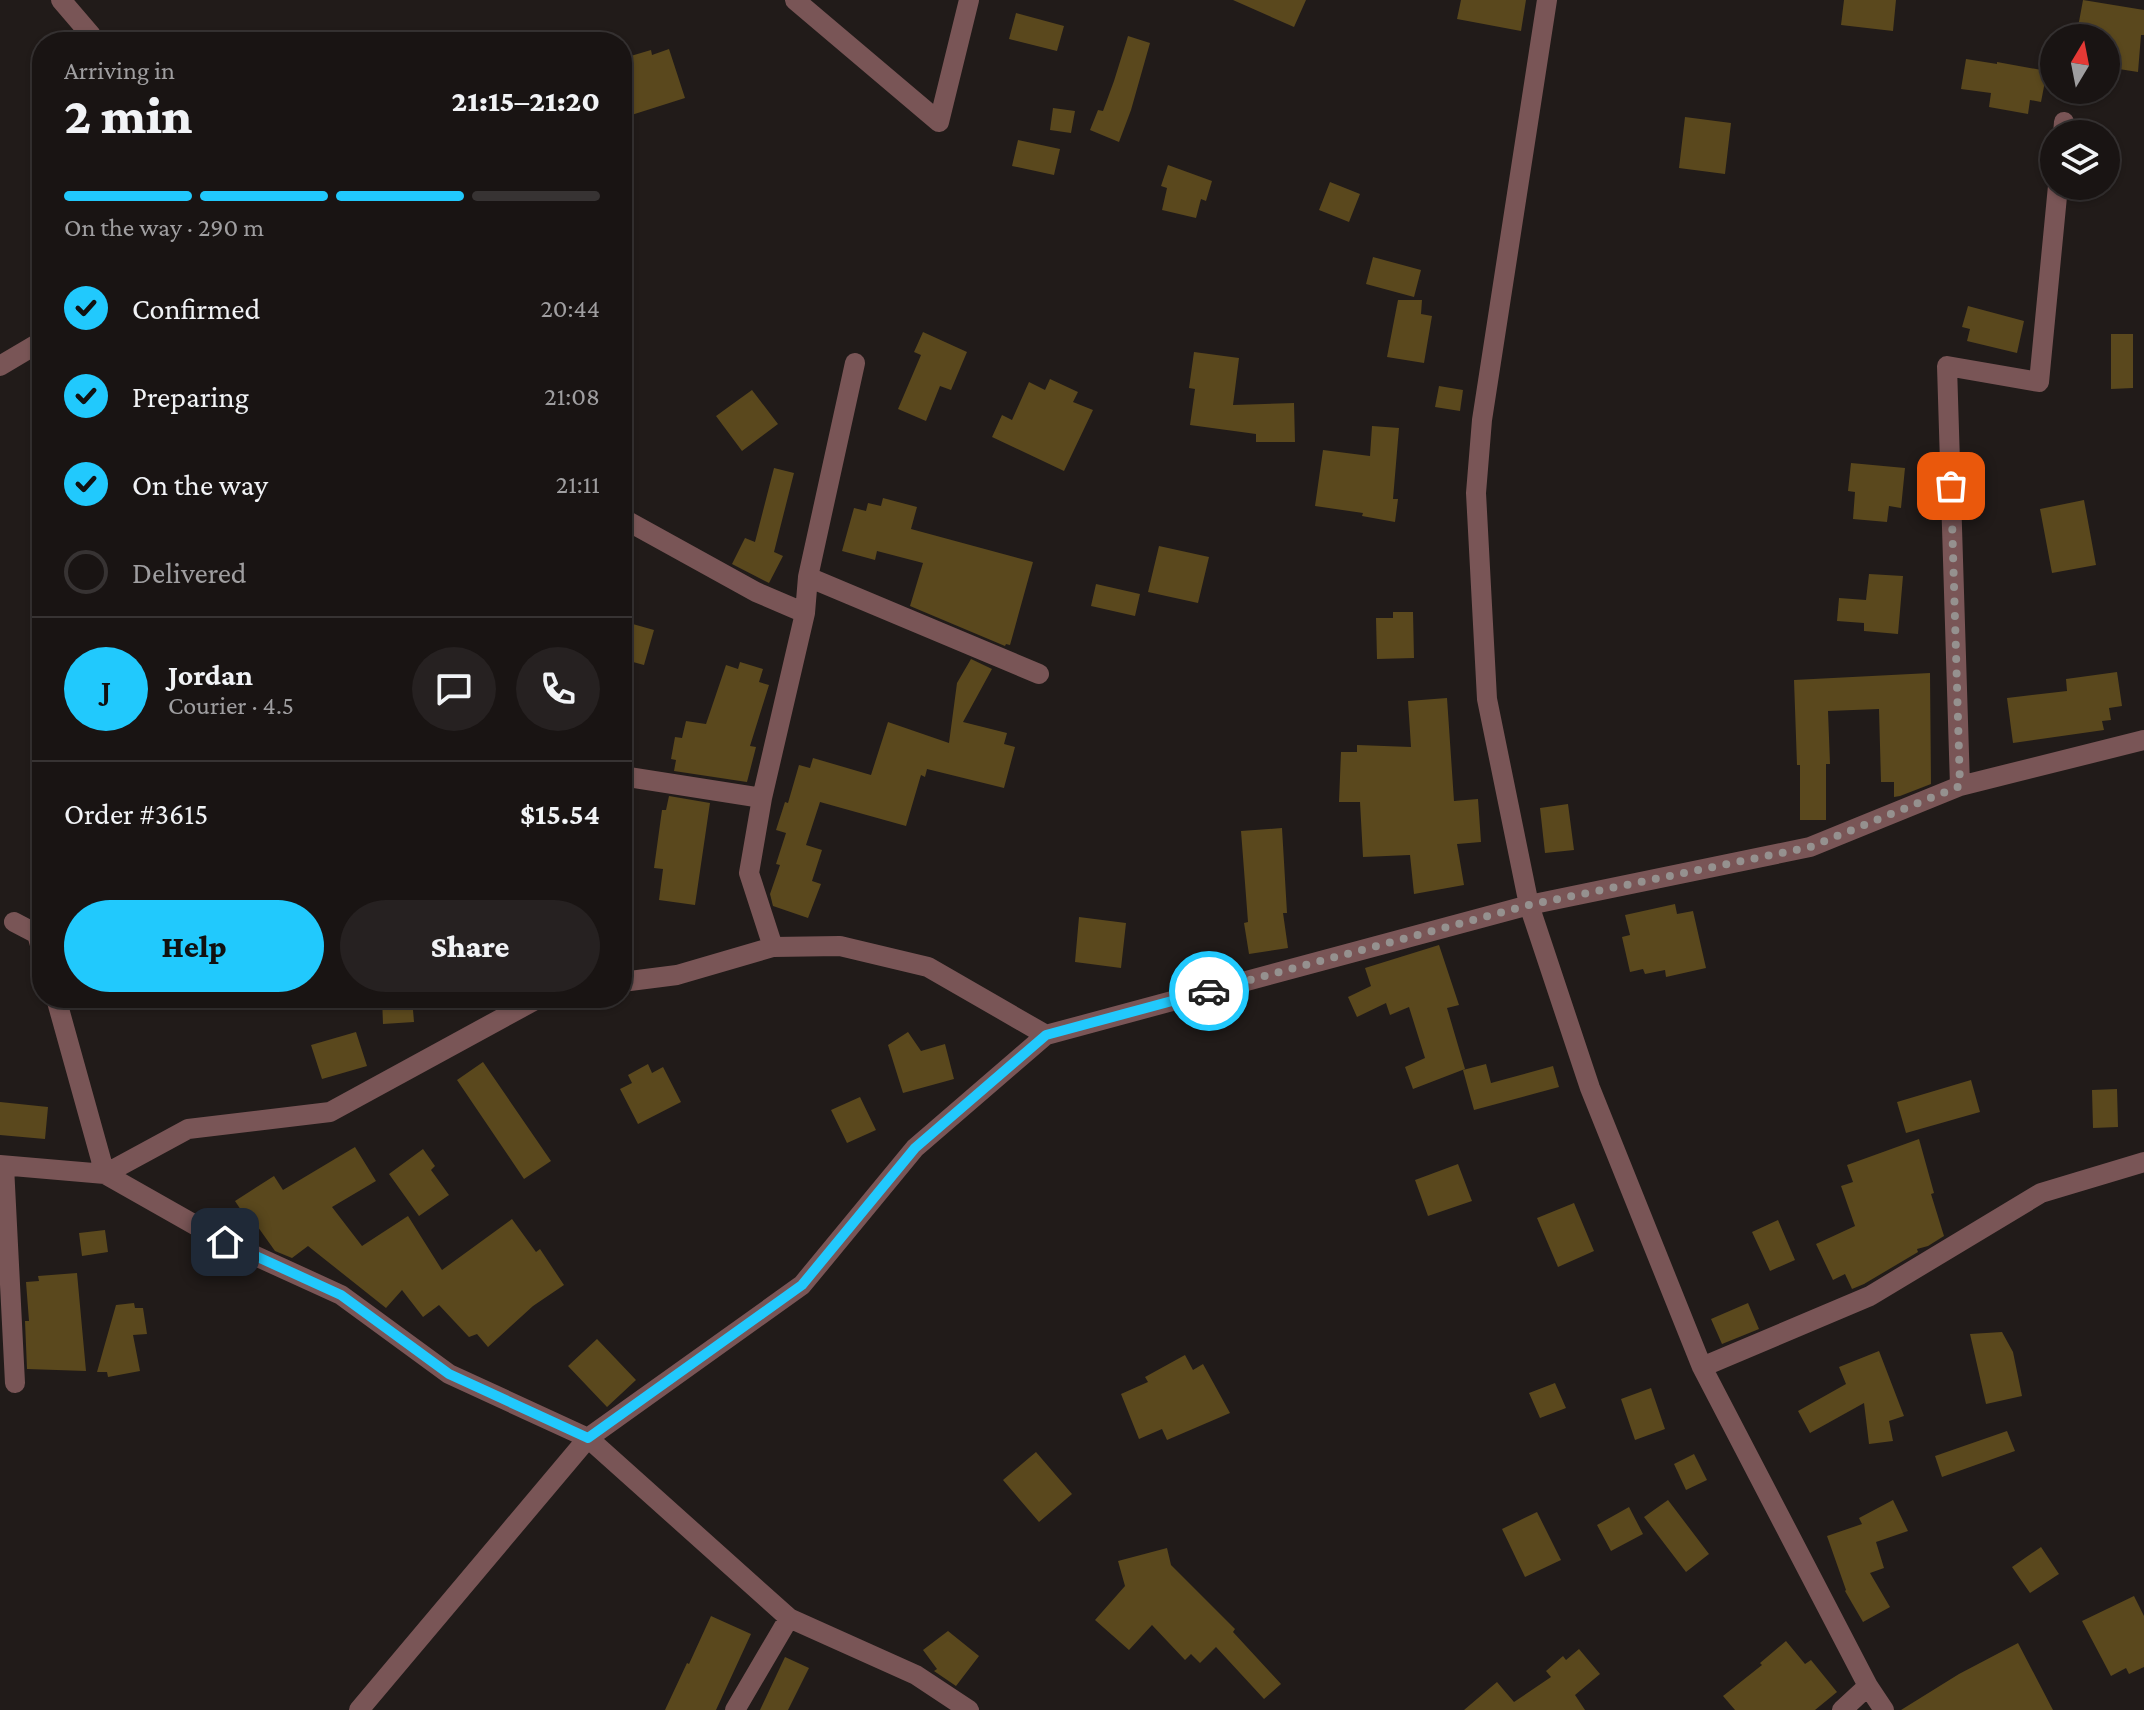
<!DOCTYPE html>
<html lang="en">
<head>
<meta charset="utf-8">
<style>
  body { margin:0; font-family:"Crimson Pro",serif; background:#262121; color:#f1f3f6; height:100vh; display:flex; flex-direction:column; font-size:30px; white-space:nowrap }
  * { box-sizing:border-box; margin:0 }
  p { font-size:26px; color:#9f9ea0 }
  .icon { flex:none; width:44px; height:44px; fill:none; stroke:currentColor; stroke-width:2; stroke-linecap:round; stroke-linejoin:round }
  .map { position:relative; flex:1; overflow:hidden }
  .drawer { position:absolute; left:32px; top:32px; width:600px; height:976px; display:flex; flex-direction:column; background:#191413; border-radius:32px; box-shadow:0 2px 6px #0004,0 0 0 2px #373333 }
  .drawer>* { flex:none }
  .needle { width:52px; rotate:10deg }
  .fabs { position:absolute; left:2040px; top:24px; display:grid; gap:16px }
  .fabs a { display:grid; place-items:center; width:80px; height:80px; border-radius:50%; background:#191413; box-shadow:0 2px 6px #0004,0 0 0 2px #373333; font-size:40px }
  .pin { position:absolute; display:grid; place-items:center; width:68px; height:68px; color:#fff; margin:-34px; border-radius:16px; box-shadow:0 4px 12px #0006 }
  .courier { position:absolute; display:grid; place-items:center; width:80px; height:80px; margin:-40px; border:6px solid #21c9fd; border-radius:50%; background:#fff; color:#222; box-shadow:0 2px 10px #0007 }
  .head em { font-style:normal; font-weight:800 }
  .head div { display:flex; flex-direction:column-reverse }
  .head { display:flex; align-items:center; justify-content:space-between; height:136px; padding:0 32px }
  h1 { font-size:52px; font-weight:800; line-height:60px }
  .bar { display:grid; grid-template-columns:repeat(4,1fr); gap:12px 8px; align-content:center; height:96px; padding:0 32px }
  .bar i { height:10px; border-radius:6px; background:#373333 }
  .bar .selected { background:#21c9fd }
  .bar p { grid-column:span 4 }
  .line { display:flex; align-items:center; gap:20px; padding:0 32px; border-top:2px solid #373333 }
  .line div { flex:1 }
  .round { display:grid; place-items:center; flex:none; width:84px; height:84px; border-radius:42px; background:#262121 }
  ol { padding:0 32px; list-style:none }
  li { display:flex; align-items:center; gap:24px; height:88px }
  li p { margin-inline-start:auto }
  li .icon { padding:8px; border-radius:50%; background:#21c9fd; color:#111; stroke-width:4 }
  li:last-child { color:#9f9ea0 }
  li i { width:44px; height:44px; border:4px solid #373333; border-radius:50% }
  .primary-button { display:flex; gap:16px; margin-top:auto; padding:16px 32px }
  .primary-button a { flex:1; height:92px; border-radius:48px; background:#21c9fd; color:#111; font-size:32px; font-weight:800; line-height:92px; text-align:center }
  .primary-button a+a { background:#262121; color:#f1f3f6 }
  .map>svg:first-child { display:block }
  .building { fill:#5a481d }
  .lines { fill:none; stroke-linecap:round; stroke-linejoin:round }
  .minor { stroke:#795556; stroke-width:20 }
  .done { stroke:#95918f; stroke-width:8; stroke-dasharray:0 14.4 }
  .route { stroke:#21c9fd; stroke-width:10 }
</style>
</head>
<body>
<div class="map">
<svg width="2144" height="1710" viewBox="0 0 2144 1710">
  <rect width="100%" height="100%" fill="#211b19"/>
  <path class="building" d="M1233 0H1306L1294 27Z
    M1461 0H1526L1521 31 1457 19Z
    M1844 0H1896L1893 31 1841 25Z
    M2083 0 2144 10V35H2141L2138 72 2106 67V38H2076Z
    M1016 13 1064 26 1057 51 1009 39Z
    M1128 36 1150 43 1131 110 1119 142 1090 130 1098 110 1103 111 1114 81Z
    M669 49 685 98 622 118V74L629 72 624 58 651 50 652 55Z
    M1966 59 1997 64V62L2047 71 2041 102 2030 100 2028 114 1989 107 1991 93 1961 89Z
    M1053 108 1075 111 1071 133 1050 130Z
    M1685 117 1731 123 1725 174 1679 168Z
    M1018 140 1060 149 1054 175 1012 166Z
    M1168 165 1212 181 1206 201 1201 199 1196 218 1162 210 1167 188 1161 186Z
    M1330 182 1360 194 1349 222 1319 210Z
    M1373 257 1421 270 1414 297 1366 284Z
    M1398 300H1422L1421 314 1432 316 1424 363 1387 357Z
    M1968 306 2024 321 2017 353 1967 341 1970 329 1962 327Z
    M923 332 967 352 951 390 940 386 926 421 898 409 921 355 914 352Z
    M2111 334H2133V388L2111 389Z
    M1194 352 1239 358 1233 405 1294 403 1295 442H1256V434L1190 425 1195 389 1189 388Z
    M1050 379 1078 392 1073 402 1093 410 1064 471 992 437 1002 415 1012 420 1029 382 1045 390Z
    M1439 386 1463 390 1460 411 1435 407Z
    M752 390 778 424 742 451 716 416Z
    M1372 426 1399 428 1393 499H1398L1395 522 1362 516 1363 513 1315 506 1323 450 1370 456Z
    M1851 463 1905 468 1901 508 1889 506 1887 522 1853 519 1855 492 1848 491Z
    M774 468 794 473 774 552 783 556 769 583 732 564 745 538 755 542Z
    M883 498 917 507 911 529 1033 562 1010 645 1006 644 1005 646 910 606 923 563 877 551 875 560 842 551 854 508 866 511 868 503 881 506Z
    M2084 500 2096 565 2052 573 2040 509Z
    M1159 546 1209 557 1198 603 1148 592Z
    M1869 574 1903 576 1898 634 1864 631V623L1837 621 1839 598 1866 600Z
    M1096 584 1140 594 1135 616 1091 606Z
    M1393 612H1413L1414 658 1377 659 1376 618H1393Z
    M622 621 654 630 644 665 622 659Z
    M971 659 992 669 963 722 1007 733 1004 744 1015 747 1004 788 927 769 925 777 921 775 906 826 820 802 806 845 822 850 812 881 821 884 808 918 773 906 770 894 780 865 776 864 786 833 776 830 785 802 788 803 799 765 810 768 813 758 871 775 888 722 949 743 957 683Z
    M740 662 763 669 759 682 769 685 750 746 756 747 747 782 674 771 676 760 671 759 675 737 682 738 686 721 706 724 726 665 738 669Z
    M2117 672 2122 706 2109 708 2111 720 2102 721 2104 730 2013 743 2007 698 2067 691 2066 679Z
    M1930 673 1931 784 1900 796 1894 797V782H1881L1879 709 1828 711 1830 764H1826V820H1800V765H1797L1794 680Z
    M1447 698 1454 801 1478 799 1481 842 1457 844 1464 885 1414 894 1410 855 1363 857 1360 802H1339L1341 752H1357V745L1411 747 1408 701Z
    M669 796 710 803 695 905 659 900 663 869 654 868 662 810H666Z
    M1568 804 1574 850 1545 853 1540 808Z
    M1282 828 1287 913H1283L1288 948 1249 954 1244 923 1248 922 1241 831Z
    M1675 904 1677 914 1693 911 1706 968 1666 977 1665 970 1645 974 1643 969 1630 972 1622 937 1630 935 1625 915Z
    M1079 917 1126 923 1121 968 1075 962Z
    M1439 945 1459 1005 1447 1008 1465 1069 1413 1089 1405 1067 1425 1058 1409 1007 1390 1015 1386 1003 1357 1017 1348 997 1371 986 1365 968Z
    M382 998H412L414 1022 383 1024Z
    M356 1032 367 1066 322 1079 311 1045Z
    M908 1032 921 1051 945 1044 954 1079 903 1093 888 1045Z
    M483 1062 551 1161 524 1179 457 1080Z
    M648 1064 652 1073 663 1067 681 1102 638 1124 620 1089 632 1083 628 1075Z
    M1486 1064 1491 1083 1553 1066 1559 1087 1474 1110 1463 1070Z
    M1971 1080 1980 1112 1906 1133 1897 1102Z
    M2117 1089 2118 1127 2093 1128 2092 1090Z
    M860 1097 876 1130 847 1143 831 1110Z
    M0 1102 48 1107 45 1139 0 1135Z
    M1919 1139 1934 1193 1931 1194 1944 1236 1928 1246 1917 1249 1918 1252 1864 1284 1852 1289 1845 1274 1833 1280 1816 1244 1855 1226 1841 1186 1853 1182 1847 1165Z
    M355 1147 376 1181 332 1207 362 1246 408 1216 442 1270 512 1219 536 1252 540 1249 564 1285 533 1306 488 1347 477 1334 469 1337 439 1305 423 1317 402 1290 386 1308 308 1246 292 1258 275 1251 250 1216 247 1219 235 1201 274 1176 283 1190Z
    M423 1149 435 1166 431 1170 449 1195 419 1216 389 1174Z
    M1458 1164 1472 1201 1428 1216 1415 1180Z
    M1574 1203 1594 1251 1558 1267 1537 1218Z
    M1778 1220 1795 1260 1770 1271 1752 1232Z
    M105 1230 108 1252 82 1256 79 1233Z
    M77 1273 86 1371 27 1369 25 1321H29L26 1282 39 1281 38 1276Z
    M134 1303 135 1308H143L147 1334 133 1335 140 1371 108 1377 107 1372H97L116 1305Z
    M1748 1303 1759 1329 1722 1344 1711 1319Z
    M2002 1332 2013 1352 2022 1396 1986 1404 1970 1334Z
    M597 1339 636 1380 607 1407 568 1366Z
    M1879 1351 1904 1416 1889 1421 1893 1441 1869 1444 1864 1403 1810 1433 1798 1411 1846 1384 1839 1367Z
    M1185 1355 1193 1370 1203 1364 1230 1413 1167 1440 1162 1429 1139 1439 1121 1394 1148 1382 1145 1377Z
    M1555 1383 1566 1408 1540 1418 1529 1393Z
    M1651 1388 1665 1429 1635 1440 1621 1399Z
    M2007 1431 2015 1451 1942 1477 1935 1456Z
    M1036 1452 1072 1494 1039 1522 1003 1480Z
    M1694 1454 1707 1480 1686 1490 1674 1464Z
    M1668 1500 1709 1554 1686 1572 1644 1517Z
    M1893 1500 1908 1531 1876 1542 1884 1568 1870 1573 1890 1607 1863 1622 1845 1591 1846 1590 1827 1536 1862 1524 1859 1518Z
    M1629 1507 1643 1534 1611 1551 1597 1525Z
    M1537 1512 1561 1560 1525 1577 1502 1529Z
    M2041 1547 2059 1574 2030 1593 2012 1567Z
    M1167 1548 1171 1565 1235 1629 1233 1632 1281 1684 1264 1699 1216 1647 1200 1663 1191 1654 1185 1660 1152 1625 1129 1650 1095 1620 1125 1586 1118 1561Z
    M2134 1596 2144 1616V1667L2129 1674 2126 1668 2111 1676 2082 1621Z
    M711 1616 751 1634 716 1710H665L687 1663 689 1664Z
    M948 1631 979 1656 956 1686 934 1671 937 1669 923 1650Z
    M1786 1641 1805 1664 1811 1660 1837 1692 1815 1710H1735L1723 1696 1762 1665 1760 1663Z
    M2018 1643 2053 1710H1901L1959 1674Z
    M1579 1649 1600 1674 1575 1695 1585 1710H1464L1497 1682 1514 1702 1551 1677 1546 1671 1563 1656 1566 1660Z
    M785 1657 809 1668 788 1710H760Z"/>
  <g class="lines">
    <path class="minor" d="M61 0 91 35V42
      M795 0 939 122 969 0
      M1547 0 1482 420 1476 493 1487 699 1529 905 1590 1088 1702 1367 1868 1686 1884 1710
      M2063 134 2064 122
      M0 366 42 341
      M622 518 756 592 805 613
      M808 577 1039 674
      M622 776 762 798
      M1960 786 1947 366 2039 382 2058 186
      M14 922 37 934 42 952
      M773 947 749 873 762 798 805 613 808 577 855 363
      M622 982 677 975 773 947 840 946 928 967 1046 1035
      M56 998 105 1174 188 1129 330 1112 539 998
      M0 1165 105 1174 225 1242 341 1295 449 1374 588 1438 789 1618 916 1675 969 1710
      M4 1166 15 1383
      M1702 1367 1870 1296 2041 1193 2144 1162
      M359 1710 588 1438 802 1285 915 1148 1046 1035 1529 905 1810 847 1960 786 2144 740
      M735 1710 789 1618
      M1842 1710 1868 1686"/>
  </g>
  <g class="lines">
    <path class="done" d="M1209 991 1529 905 1810 847 1960 786 1951 486"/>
    <path class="route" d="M225 1242 341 1295 449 1374 588 1438 802 1285 915 1148 1046 1035 1209 991"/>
  </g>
</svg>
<div class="fabs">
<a><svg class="needle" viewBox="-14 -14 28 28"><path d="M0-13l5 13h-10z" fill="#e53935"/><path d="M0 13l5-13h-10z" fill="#9f9ea0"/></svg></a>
<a><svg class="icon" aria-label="layers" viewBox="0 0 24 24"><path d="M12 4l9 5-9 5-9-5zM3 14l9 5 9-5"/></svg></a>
</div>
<div class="pin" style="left:1951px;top:486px;background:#ea580c"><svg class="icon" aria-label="bag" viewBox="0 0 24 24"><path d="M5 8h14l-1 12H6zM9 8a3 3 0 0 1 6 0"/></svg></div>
<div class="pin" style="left:225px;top:1242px;background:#1f2937"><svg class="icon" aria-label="home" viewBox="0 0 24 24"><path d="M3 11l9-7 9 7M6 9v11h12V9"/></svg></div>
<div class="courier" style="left:1209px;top:991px"><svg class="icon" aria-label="car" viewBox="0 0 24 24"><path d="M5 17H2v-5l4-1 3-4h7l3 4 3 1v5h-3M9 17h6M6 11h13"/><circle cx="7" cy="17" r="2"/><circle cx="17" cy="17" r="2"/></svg></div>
<section class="drawer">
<div class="head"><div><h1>2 min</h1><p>Arriving in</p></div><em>21:15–21:20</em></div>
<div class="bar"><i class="selected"></i><i class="selected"></i><i class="selected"></i><i></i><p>On the way · 290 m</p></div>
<ol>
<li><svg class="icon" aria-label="check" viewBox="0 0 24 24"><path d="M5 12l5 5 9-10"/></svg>Confirmed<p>20:44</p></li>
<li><svg class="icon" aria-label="check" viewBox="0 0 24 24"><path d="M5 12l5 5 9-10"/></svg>Preparing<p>21:08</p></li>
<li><svg class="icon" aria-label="check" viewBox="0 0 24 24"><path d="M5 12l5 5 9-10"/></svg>On the way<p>21:11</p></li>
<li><i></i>Delivered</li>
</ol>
<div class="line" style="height:144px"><b class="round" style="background:#21c9fd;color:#111">J</b><div><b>Jordan</b><p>Courier · 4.5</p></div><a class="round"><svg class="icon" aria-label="chat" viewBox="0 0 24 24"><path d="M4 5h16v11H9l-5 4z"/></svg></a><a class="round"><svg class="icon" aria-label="phone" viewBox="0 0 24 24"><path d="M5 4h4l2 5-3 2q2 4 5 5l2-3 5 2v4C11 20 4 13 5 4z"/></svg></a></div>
<div class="line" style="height:104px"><div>Order #3615</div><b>$15.54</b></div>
<div class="primary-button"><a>Help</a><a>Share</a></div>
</section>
</div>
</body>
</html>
